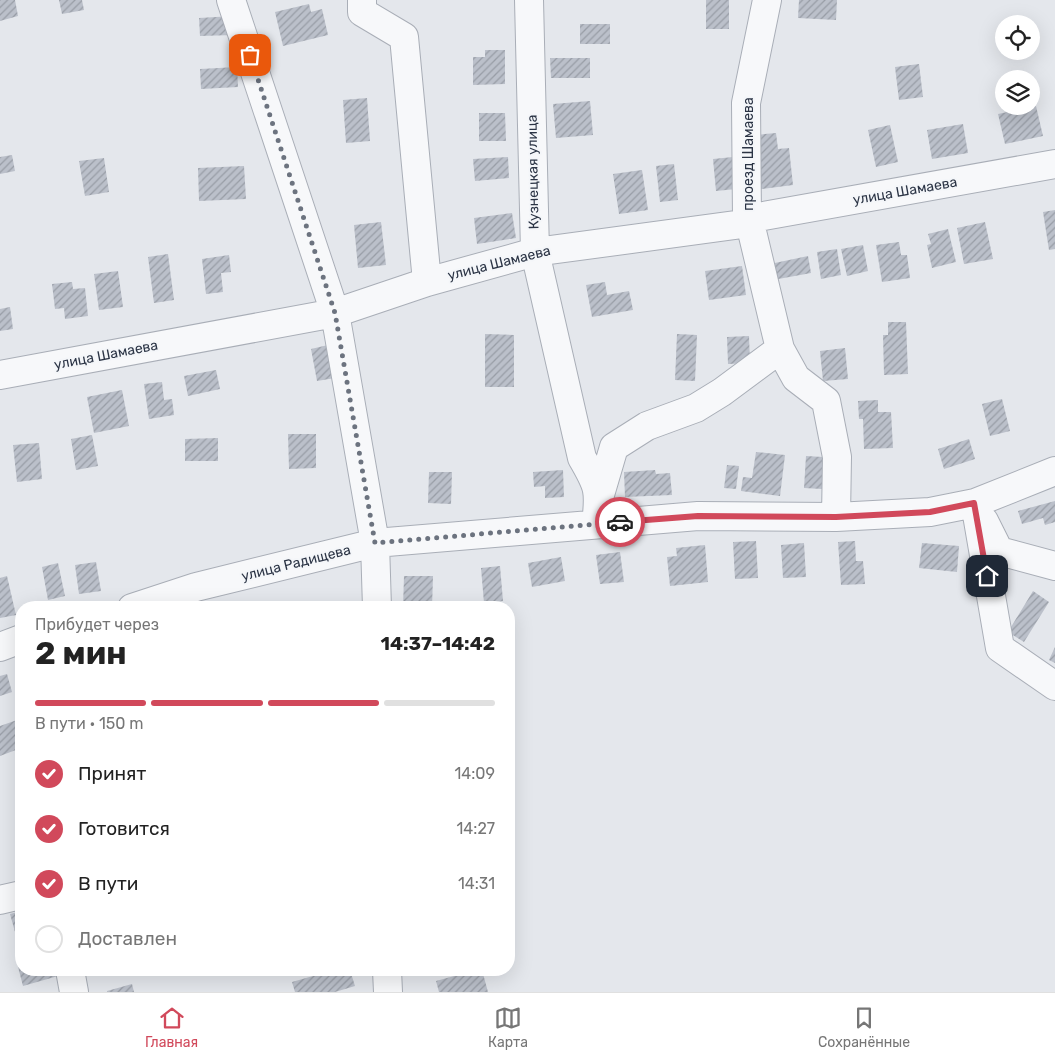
<!DOCTYPE html>
<html lang="ru">
<head>
<meta charset="utf-8">
<style>
  body { margin:0; font-family:Rubik,sans-serif; background:#f6f6f6; color:#222; height:100vh; display:flex; flex-direction:column; font-size:19px; white-space:nowrap }
  * { box-sizing:border-box; margin:0 }
  p { font-size:16px; color:#767676 }
  .icon { flex:none; width:28px; height:28px; fill:none; stroke:currentColor; stroke-width:2; stroke-linecap:round; stroke-linejoin:round }
  .map { position:relative; flex:1; overflow:hidden }
  .panel { position:absolute; left:15px; top:601px; width:500px; height:375px; display:flex; flex-direction:column; background:#fff; border-radius:20px; box-shadow:0 5px 20px #0002 }
  .panel>* { flex:none }
  .tools { position:absolute; left:995px; top:15px; display:grid; gap:10px }
  .tools a { display:grid; place-items:center; width:45px; height:45px; border-radius:50%; background:#fff; box-shadow:0 5px 20px #0002; font-size:25px }
  .pin { position:absolute; display:grid; place-items:center; width:42px; height:42px; color:#fff; margin:-21px; border-radius:10px; box-shadow:0 2px 8px #0006 }
  .courier { position:absolute; display:grid; place-items:center; width:50px; height:50px; margin:-25px; border:4px solid #d1495b; border-radius:50%; background:#fff; color:#222; box-shadow:0 1px 6px #0007 }
  .overview em { font-style:normal; font-weight:700 }
  .overview div { display:flex; flex-direction:column-reverse }
  .overview { display:flex; align-items:center; justify-content:space-between; height:85px; padding:0 20px }
  h1 { font-size:32px; font-weight:700; line-height:38px }
  .bar { display:grid; grid-template-columns:repeat(4,1fr); gap:8px 5px; align-content:center; height:60px; padding:0 20px }
  .bar i { height:6px; border-radius:4px; background:#e0e0e0 }
  .bar .selected { background:#d1495b }
  .bar p { grid-column:span 4 }
  ol { padding:0 20px; list-style:none }
  li { display:flex; align-items:center; gap:15px; height:55px }
  li p { margin-inline-start:auto }
  li .icon { padding:5px; border-radius:50%; background:#d1495b; color:#fff; stroke-width:4 }
  li:last-child { color:#767676 }
  li i { width:28px; height:28px; border:2px solid #e0e0e0; border-radius:50% }
  .menu { display:flex; justify-content:space-around; align-items:center; height:70px; border-top:1px solid #e0e0e0; background:#fff; font-size:14px; color:#767676 }
  .menu a { display:grid; justify-items:center; gap:2px }
  .menu .selected { color:#d1495b }
  .map>svg:first-child { display:block }
  .building { fill:url(#building-hatch) }
  .lines { fill:none; stroke-linecap:round; stroke-linejoin:round }
  .minor-casing { stroke:#a9aeb7; stroke-width:30 }
  .minor { stroke:#f7f8fa; stroke-width:28 }
  .done { stroke:#6c737f; stroke-width:5; stroke-dasharray:0 9 }
  .route { stroke:#d1495b; stroke-width:6 }
  .labels { text-anchor:middle; dominant-baseline:central; stroke-width:4; stroke-linejoin:round; paint-order:stroke }
  .street-label { font-size:14px; fill:#2b3445; stroke:#f4f6f9 }
</style>
</head>
<body>
<div class="map">
<svg width="1055" height="992" viewBox="0 0 1055 992">
  <defs>
    <pattern id="building-hatch" width="6" height="6" patternUnits="userSpaceOnUse" patternTransform="scale(1.25)"><rect width="6" height="6" fill="#bbc0ca"/><path d="M-1 1l2-2M0 6l6-6M5 7l2-2" fill="none" stroke="#989da6"/></pattern>
  </defs>
  <rect width="100%" height="100%" fill="#e4e7ec"/>
  <path class="building" d="M0 0H15L18 16 0 21Z
    M59 0H82L84 10 62 14Z
    M706 0H729V29H706Z
    M799 0H837L836 20 798 18Z
    M309 4 311 12 322 9 328 35 283 46 275 12Z
    M233 16 234 35 200 36 199 18Z
    M580 24H610V44H580Z
    M485 50H505V84L473 85V57H485Z
    M550 58H590V78H551Z
    M919 64 923 97 899 100 895 67Z
    M237 67 238 87 201 89 200 69Z
    M367 98 370 141 346 143 343 100Z
    M590 101 593 135 556 138 553 104Z
    M1036 106 1043 136 1005 144 998 114Z
    M479 113H505L506 141H479Z
    M963 124 968 153 932 159 927 130Z
    M890 125 898 162 876 167 868 130Z
    M776 133 778 149 789 148 793 185 761 189 755 135Z
    M12 155 15 171 0 174V157Z
    M508 157 509 178 475 181 473 159Z
    M733 157 736 189 716 191 713 159Z
    M104 158 109 192 85 196 79 161Z
    M674 164 678 200 660 202 656 166Z
    M244 166 246 199 199 201 198 168Z
    M642 170 648 210 619 214 613 174Z
    M1055 210V249L1049 250 1043 212Z
    M512 213 516 238 477 244 474 218Z
    M381 222 386 265 358 268 354 225Z
    M985 222 993 259 964 264 957 228Z
    M948 229 956 262 932 268 927 245 931 244 928 234Z
    M899 242 901 255H907L910 278 882 282 876 245Z
    M863 245 868 271 847 276 841 249Z
    M837 249 841 275 821 279 817 252Z
    M168 254 174 300 154 303 148 257Z
    M229 255 231 272 221 273 223 292 206 294 202 259Z
    M808 256 811 273 773 280 770 264Z
    M742 266 746 295 709 300 705 271Z
    M118 271 123 307 99 310 94 274Z
    M72 282 73 289 85 288 88 316 65 319 64 308 55 309 52 284Z
    M605 282 607 295 629 291 633 310 592 317 586 285Z
    M10 307 13 329 0 331V309Z
    M888 322H906L908 374 884 375 883 335H888Z
    M485 334 514 335V387H485Z
    M677 334 697 335 695 381 675 380Z
    M749 336 750 363 728 364 727 337Z
    M328 345 335 378 317 381 311 349Z
    M845 348 848 379 823 381 820 351Z
    M216 370 220 389 188 396 184 376Z
    M162 382 164 400 172 399 174 415 149 419 144 384Z
    M122 390 129 426 94 433 87 397Z
    M1002 399 1010 431 990 436 982 404Z
    M878 400V412H891L893 448 864 449 863 419H859L858 401Z
    M288 434H316V468L289 469Z
    M92 435 98 466 76 470 71 439Z
    M218 438V461H185V439Z
    M969 439 975 459 944 469 938 449Z
    M39 443 42 479 17 482 13 445Z
    M756 452 785 455 780 496 741 491 743 477 752 478Z
    M806 456 823 457 822 489 804 488Z
    M727 465 739 466 736 489 724 488Z
    M563 470 564 497 545 498V486L534 487 533 472Z
    M655 470 656 474 670 473 672 495 625 497 624 472Z
    M429 472H452L451 504 428 503Z
    M1055 501V522L1045 525 1043 518 1022 524 1018 511Z
    M756 541 758 578 735 579 733 542Z
    M855 541 856 561H863L865 584 841 585 838 542Z
    M804 543 806 577 783 578 781 545Z
    M922 543 959 546 957 572 919 568Z
    M705 545 708 582 670 586 667 557 677 556 676 548Z
    M620 552 624 582 600 584 596 555Z
    M561 557 565 581 532 587 528 563Z
    M96 562 101 591 79 594 75 565Z
    M58 563 65 596 48 600 42 567Z
    M500 566 503 601 484 603 481 568Z
    M7 576 16 615 0 618V578Z
    M404 576H433L432 608H403Z
    M1033 591 1049 602 1024 642 1008 632Z
    M1055 647V663L1049 660Z
    M7 674 12 692 0 696V676Z
    M17 720 21 732V748L0 756V726Z
    M21 911V938L17 939 10 914Z
    M21 966V970H64L65 974 23 986 18 967Z
    M334 970H350L355 986 335 992H295L292 982Z
    M476 970H482L488 992H439L436 981Z
    M132 984 134 992H107V991Z"/>
  <g class="lines">
    <defs>
      <path id="minor" d="M231 0 335 313 375 543 377 608
        M362 0V12L404 37 427 282
        M529 0 535 252 582 458C599 487 600 491 596 524
        M747 219 746 103 767 0
        M780 349 796 378 826 401 837 457 836 517
        M0 375 335 313 427 282 535 252 750 223 747 219 1055 164
        M599 498 614 447 647 426 696 408 722 392 780 349 750 223
        M975 503 1000 648 1055 686
        M984 521 999 551 1055 566
        M132 608 196 587 375 543 698 516 836 517 930 512 975 503 1055 471
        M0 647 21 639
        M0 900 21 895
        M70 970 74 992
        M387 970 388 992"/>
    </defs>
    <use href="#minor" class="minor-casing"/>
    <use href="#minor" class="minor"/>
  </g>
  <g class="lines">
    <path class="done" d="M250 55 335 313 375 543 620 522"/>
    <path class="route" d="M620 522 698 516 836 517 930 512 974 503 987 576"/>
  </g>
  <g class="labels">
    <g class="street-label">
      <text transform="translate(748 154) rotate(-90)">проезд Шамаева</text>
      <text transform="translate(533 172) rotate(-91)">Кузнецкая улица</text>
      <text transform="translate(905 191) rotate(-10)">улица Шамаева</text>
      <text transform="translate(499 263) rotate(-14)">улица Шамаева</text>
      <text transform="translate(106 355) rotate(-11)">улица Шамаева</text>
      <text transform="translate(296 563) rotate(-14)">улица Радищева</text>
    </g>
  </g>
</svg>
<div class="tools">
<a><svg class="icon" aria-label="locate" viewBox="0 0 24 24"><circle cx="12" cy="12" r="6"/><path d="M12 2v4M12 18v4M2 12h4M18 12h4"/></svg></a>
<a><svg class="icon" aria-label="layers" viewBox="0 0 24 24"><path d="M12 4l9 5-9 5-9-5zM3 14l9 5 9-5"/></svg></a>
</div>
<div class="pin" style="left:250px;top:55px;background:#ea580c"><svg class="icon" aria-label="bag" viewBox="0 0 24 24"><path d="M5 8h14l-1 12H6zM9 8a3 3 0 0 1 6 0"/></svg></div>
<div class="pin" style="left:987px;top:576px;background:#1f2937"><svg class="icon" aria-label="home" viewBox="0 0 24 24"><path d="M3 11l9-7 9 7M6 9v11h12V9"/></svg></div>
<div class="courier" style="left:620px;top:522px"><svg class="icon" aria-label="car" viewBox="0 0 24 24"><path d="M5 17H2v-5l4-1 3-4h7l3 4 3 1v5h-3M9 17h6M6 11h13"/><circle cx="7" cy="17" r="2"/><circle cx="17" cy="17" r="2"/></svg></div>
<section class="panel">
<div class="overview"><div><h1>2 мин</h1><p>Прибудет через</p></div><em>14:37–14:42</em></div>
<div class="bar"><i class="selected"></i><i class="selected"></i><i class="selected"></i><i></i><p>В пути · 150 m</p></div>
<ol>
<li><svg class="icon" aria-label="check" viewBox="0 0 24 24"><path d="M5 12l5 5 9-10"/></svg>Принят<p>14:09</p></li>
<li><svg class="icon" aria-label="check" viewBox="0 0 24 24"><path d="M5 12l5 5 9-10"/></svg>Готовится<p>14:27</p></li>
<li><svg class="icon" aria-label="check" viewBox="0 0 24 24"><path d="M5 12l5 5 9-10"/></svg>В пути<p>14:31</p></li>
<li><i></i>Доставлен</li>
</ol>
</section>
</div>
<nav class="menu">
<a class="selected"><svg class="icon" aria-label="home" viewBox="0 0 24 24"><path d="M3 11l9-7 9 7M6 9v11h12V9"/></svg>Главная</a>
<a><svg class="icon" aria-label="map" viewBox="0 0 24 24"><path d="M3 6l6-2 6 2 6-2v14l-6 2-6-2-6 2zM9 4v14M15 6v14"/></svg>Карта</a>
<a><svg class="icon" aria-label="saved" viewBox="0 0 24 24"><path d="M7 4h10v16l-5-4-5 4z"/></svg>Сохранённые</a>
</nav>
</body>
</html>
